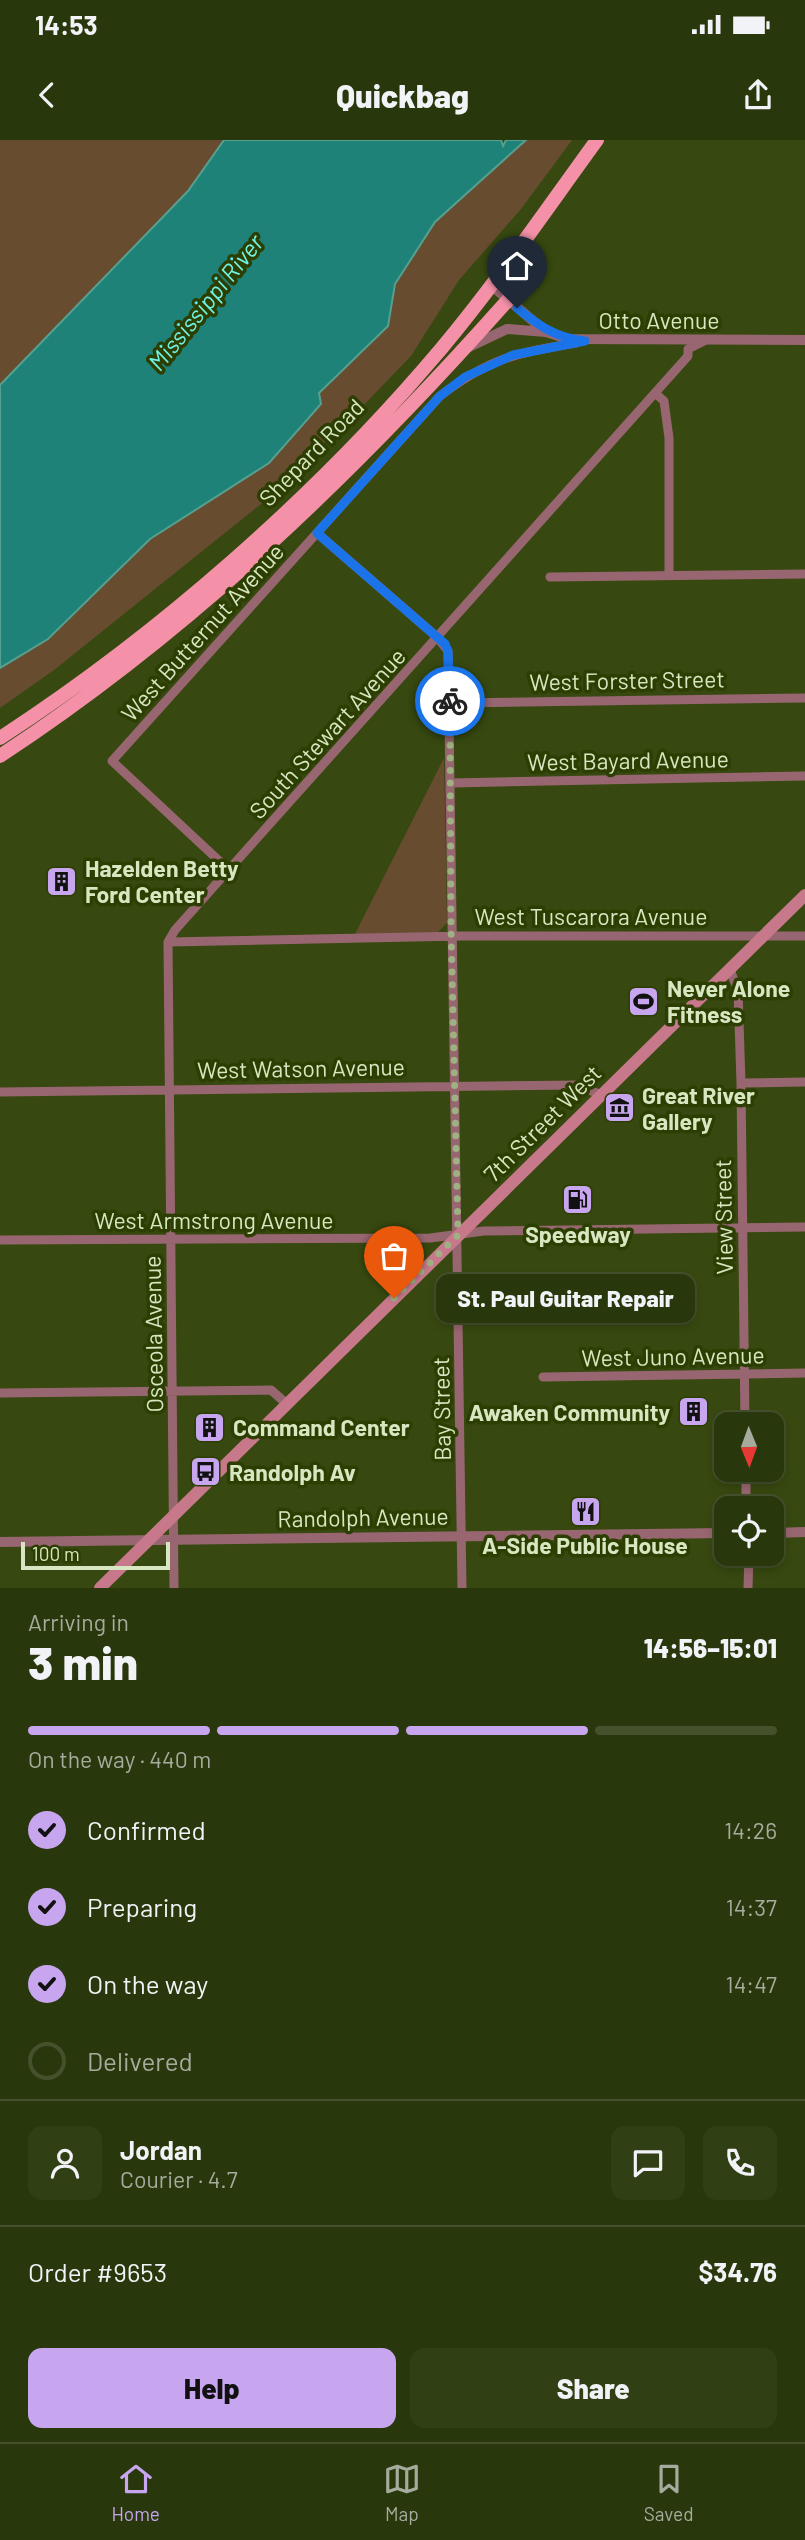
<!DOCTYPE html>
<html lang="en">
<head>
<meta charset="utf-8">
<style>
  body { margin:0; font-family:Barlow,sans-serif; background:#313f15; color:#f1f3f6; height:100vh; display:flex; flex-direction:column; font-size:26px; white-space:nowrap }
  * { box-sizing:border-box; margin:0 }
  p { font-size:23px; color:#a5ac9d }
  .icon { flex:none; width:38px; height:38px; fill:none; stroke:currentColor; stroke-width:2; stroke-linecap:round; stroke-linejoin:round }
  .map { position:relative; height:1448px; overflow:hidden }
  .details { display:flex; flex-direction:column; background:#29370c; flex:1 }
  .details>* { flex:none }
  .needle { width:46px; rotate:179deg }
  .buttons { position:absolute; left:714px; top:1272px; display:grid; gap:14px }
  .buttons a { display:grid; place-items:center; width:70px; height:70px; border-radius:14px; background:#29370c; box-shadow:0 4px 10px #0003,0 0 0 2px #45512d; font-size:35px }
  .scale { position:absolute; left:21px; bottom:18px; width:149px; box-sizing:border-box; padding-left:7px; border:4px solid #d7e7c1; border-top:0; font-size:19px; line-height:24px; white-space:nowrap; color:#d7e7c1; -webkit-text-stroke:5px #2d3e02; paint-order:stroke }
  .pin { position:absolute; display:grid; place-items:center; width:60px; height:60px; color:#fff; margin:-72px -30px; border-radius:50% 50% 50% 0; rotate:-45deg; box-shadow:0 0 7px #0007 }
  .pin .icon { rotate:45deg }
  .courier { position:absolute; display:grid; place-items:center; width:70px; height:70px; margin:-35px; border:5px solid #1a73e8; border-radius:50%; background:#fff; color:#222; box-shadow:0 2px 9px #0007 }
  .bubble { position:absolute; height:49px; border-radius:14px; background:#29370c; box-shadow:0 4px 10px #0003,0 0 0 2px #45512d; font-size:23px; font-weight:800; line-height:49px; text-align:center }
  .overview em { font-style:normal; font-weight:800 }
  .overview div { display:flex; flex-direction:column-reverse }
  .overview { display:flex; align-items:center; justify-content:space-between; height:119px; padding:0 28px }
  h1 { font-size:46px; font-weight:800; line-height:52px }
  .bar { display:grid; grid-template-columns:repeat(4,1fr); gap:10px 7px; align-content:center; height:84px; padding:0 28px }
  .bar i { height:9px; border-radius:5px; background:#45512d }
  .bar .active { background:#c8a6ef }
  .bar p { grid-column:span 4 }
  .line { display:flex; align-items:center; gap:18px; padding:0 28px; border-top:2px solid #45512d }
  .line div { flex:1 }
  .round { display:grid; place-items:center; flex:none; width:74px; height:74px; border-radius:14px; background:#313f15 }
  ol { padding:0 28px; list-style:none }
  li { display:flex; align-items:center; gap:21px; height:77px }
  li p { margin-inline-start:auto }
  li .icon { padding:7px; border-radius:50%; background:#c8a6ef; color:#111; stroke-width:4 }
  li:last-child { color:#a5ac9d }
  li i { width:38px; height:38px; border:4px solid #45512d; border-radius:50% }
  .primary-button { display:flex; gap:14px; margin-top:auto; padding:14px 28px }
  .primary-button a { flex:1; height:80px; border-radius:14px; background:#c8a6ef; color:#111; font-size:28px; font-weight:800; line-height:80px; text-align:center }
  .primary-button a+a { background:#313f15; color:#f1f3f6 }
  .status { display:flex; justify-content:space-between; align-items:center; height:49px; padding:0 35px; background:#29370c; direction:ltr }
  .status svg { height:19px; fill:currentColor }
  header { display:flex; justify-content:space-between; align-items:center; height:91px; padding:0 28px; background:#29370c; font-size:32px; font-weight:800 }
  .tabs { display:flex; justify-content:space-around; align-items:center; height:98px; border-top:2px solid #45512d; background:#29370c; font-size:19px; color:#a5ac9d }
  .tabs a { display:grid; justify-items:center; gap:4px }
  .tabs .active { color:#c8a6ef }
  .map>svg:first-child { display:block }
  .green { fill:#684c30 }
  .water { fill:#1f8279; stroke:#56a08f; stroke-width:2 }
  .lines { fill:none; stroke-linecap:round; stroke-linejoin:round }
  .minor { stroke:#986670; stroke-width:9 }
  .tertiary { stroke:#986670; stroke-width:10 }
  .secondary { stroke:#c7788a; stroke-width:12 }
  .trunk { stroke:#f491a8; stroke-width:14 }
  .done { stroke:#9fb083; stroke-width:7; stroke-dasharray:0 12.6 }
  .route { stroke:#1a73e8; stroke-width:9 }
  .labels { text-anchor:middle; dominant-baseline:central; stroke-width:7; stroke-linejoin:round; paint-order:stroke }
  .street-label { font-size:23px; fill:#d7e7c1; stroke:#2d3e02 }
  .poi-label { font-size:23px; font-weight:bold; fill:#d7e7c1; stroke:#2d3e02; text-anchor:start }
  .water-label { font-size:24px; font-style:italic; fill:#6ff2e4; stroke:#2d3e02 }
</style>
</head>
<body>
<div class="status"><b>14:53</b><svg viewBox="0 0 49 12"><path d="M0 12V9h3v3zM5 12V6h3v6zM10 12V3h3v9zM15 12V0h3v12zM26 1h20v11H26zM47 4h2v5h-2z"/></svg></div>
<header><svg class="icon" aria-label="back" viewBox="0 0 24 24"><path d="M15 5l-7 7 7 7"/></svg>Quickbag<svg class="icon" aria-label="share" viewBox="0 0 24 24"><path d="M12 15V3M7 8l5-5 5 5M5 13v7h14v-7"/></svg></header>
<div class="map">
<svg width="805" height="1448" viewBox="0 0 805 1448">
  <rect width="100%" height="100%" fill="#374910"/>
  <path class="green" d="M0 0H224L188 51 0 244Z
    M526 0H572L521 69 459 140 411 216 358 271 261 364 54 530 0 568V528L48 499 150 399 190 372 388 186 395 144 435 82Z
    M444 618 447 783 438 792 354 796Z"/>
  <path class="water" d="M224 0H501L503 6 506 0H526L435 82 395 144 388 186 319 253 321 264 269 323 150 399 48 499 0 528V245L188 51Z"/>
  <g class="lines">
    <path class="minor" d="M655 253 664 261 669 298V435
      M317 393 437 497 448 511 462 1448
      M550 437 805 434
      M450 563 805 558
      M451 643 805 636
      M230 731 112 621 440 256C488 219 518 212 576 203
      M168 802 462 796H805
      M730 830 738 850 741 943 745 1284
      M741 943 805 942
      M0 952 578 945 601 955
      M0 1100 430 1098 484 1091 805 1087
      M543 1237 805 1233
      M0 1253 271 1250 287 1264
      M746 1330V1368
      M174 1448 168 802 175 790 688 216V209L704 201
      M748 1448 749 1414"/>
    <path class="tertiary" d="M491 145 546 192 568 199 805 200
      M469 207 507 189 546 192
      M772 1393 805 1392
      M0 1402 726 1393"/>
    <path class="secondary" d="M100 1448 805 755"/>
    <path class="trunk" d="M0 598C160 494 318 355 441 209 497 142 546 70 597 0
      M0 616C192 490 356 331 508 160"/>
  </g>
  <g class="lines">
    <path class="done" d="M394 1158 458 1095 451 787 450 561"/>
    <path class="route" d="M450 561 448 511 445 504 317 393 440 256 465 237 513 215 585 201C555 198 540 186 517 168"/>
  </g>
  <defs>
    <symbol id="building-square" viewBox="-11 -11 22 22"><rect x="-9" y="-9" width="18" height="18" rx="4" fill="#c8a6ef" stroke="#2d3e02"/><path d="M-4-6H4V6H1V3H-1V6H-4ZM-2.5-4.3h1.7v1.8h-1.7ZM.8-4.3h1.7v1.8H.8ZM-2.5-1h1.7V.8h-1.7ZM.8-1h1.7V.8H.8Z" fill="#111"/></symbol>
    <symbol id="stadium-square" viewBox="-11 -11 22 22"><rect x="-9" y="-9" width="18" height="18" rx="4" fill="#c8a6ef" stroke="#2d3e02"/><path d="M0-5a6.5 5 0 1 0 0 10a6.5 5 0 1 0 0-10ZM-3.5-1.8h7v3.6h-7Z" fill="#111"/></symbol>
    <symbol id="museum-square" viewBox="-11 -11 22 22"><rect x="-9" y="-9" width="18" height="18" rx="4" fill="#c8a6ef" stroke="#2d3e02"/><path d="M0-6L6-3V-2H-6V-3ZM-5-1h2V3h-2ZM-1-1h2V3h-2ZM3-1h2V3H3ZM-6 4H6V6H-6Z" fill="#111"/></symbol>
    <symbol id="fuel-square" viewBox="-11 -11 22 22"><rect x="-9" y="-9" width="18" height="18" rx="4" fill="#c8a6ef" stroke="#2d3e02"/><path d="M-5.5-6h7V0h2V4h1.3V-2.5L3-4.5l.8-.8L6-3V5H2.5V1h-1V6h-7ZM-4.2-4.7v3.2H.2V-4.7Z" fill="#111"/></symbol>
    <symbol id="bus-square" viewBox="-11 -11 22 22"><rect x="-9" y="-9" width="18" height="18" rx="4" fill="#c8a6ef" stroke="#2d3e02"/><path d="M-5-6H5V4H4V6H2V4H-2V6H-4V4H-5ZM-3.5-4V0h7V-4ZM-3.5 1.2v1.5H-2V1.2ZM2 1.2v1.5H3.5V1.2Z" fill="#111"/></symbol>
    <symbol id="restaurant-square" viewBox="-11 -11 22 22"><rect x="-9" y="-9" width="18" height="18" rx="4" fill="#c8a6ef" stroke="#2d3e02"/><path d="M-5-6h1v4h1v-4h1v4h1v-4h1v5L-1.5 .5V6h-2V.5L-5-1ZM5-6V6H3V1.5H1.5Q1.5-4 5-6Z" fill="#111"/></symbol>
  </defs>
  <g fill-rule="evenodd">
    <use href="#building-square" x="44" y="724" width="35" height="35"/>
    <use href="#stadium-square" x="626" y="844" width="35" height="35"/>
    <use href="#museum-square" x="602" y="950" width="35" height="35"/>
    <use href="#fuel-square" x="560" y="1042" width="35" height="35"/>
    <use href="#building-square" x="676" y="1254" width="35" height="35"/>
    <use href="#building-square" x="192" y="1270" width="35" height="35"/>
    <use href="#bus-square" x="188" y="1314" width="35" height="35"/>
    <use href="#restaurant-square" x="568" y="1354" width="35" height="35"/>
  </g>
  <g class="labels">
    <g class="street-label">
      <text x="659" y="180">Otto Avenue</text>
      <text transform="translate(311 312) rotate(-46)">Shepard Road</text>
      <text transform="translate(202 492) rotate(-48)">West Butternut Avenue</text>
      <text transform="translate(627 540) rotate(-1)">West Forster Street</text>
      <text transform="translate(327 593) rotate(-48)">South Stewart Avenue</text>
      <text transform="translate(628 620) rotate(-1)">West Bayard Avenue</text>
      <text x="591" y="776">West Tuscarora Avenue</text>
      <text transform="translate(301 928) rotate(-1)">West Watson Avenue</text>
      <text transform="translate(542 983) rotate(-45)">7th Street West</text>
      <text transform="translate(723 1077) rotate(-91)">View Street</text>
      <text x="214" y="1080">West Armstrong Avenue</text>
      <text transform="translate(153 1194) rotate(-91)">Osceola Avenue</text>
      <text transform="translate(673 1216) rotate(-1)">West Juno Avenue</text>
      <text transform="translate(441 1269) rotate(-91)">Bay Street</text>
      <text transform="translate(363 1377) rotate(-1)">Randolph Avenue</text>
    </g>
    <g class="poi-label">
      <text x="85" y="728">Hazelden Betty<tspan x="85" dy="26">Ford Center</tspan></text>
      <text x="667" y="848">Never Alone<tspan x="667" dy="26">Fitness</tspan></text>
      <text x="642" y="955">Great River<tspan x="642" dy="26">Gallery</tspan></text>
      <text x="578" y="1094" text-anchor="middle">Speedway</text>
      <text x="670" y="1272" text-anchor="end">Awaken Community</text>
      <text x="233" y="1287">Command Center</text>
      <text x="229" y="1332">Randolph Av</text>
      <text x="585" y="1405" text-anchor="middle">A-Side Public House</text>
    </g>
    <g class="water-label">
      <text transform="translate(205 162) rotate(-51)">Mississippi River</text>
    </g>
  </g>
</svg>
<div class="buttons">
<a><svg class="needle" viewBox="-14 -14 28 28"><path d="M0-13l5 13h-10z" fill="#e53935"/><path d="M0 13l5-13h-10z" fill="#a5ac9d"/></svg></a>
<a><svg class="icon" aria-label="locate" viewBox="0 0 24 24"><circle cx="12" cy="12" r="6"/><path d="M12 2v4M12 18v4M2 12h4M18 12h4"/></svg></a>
</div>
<div class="scale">100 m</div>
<div class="pin" style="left:394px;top:1158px;background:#ea580c"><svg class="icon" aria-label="bag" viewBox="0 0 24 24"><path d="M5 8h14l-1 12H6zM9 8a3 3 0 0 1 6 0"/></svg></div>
<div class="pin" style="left:517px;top:168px;background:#1f2937"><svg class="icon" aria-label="home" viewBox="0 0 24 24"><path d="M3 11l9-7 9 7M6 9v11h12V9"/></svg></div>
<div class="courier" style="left:450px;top:561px"><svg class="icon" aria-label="bike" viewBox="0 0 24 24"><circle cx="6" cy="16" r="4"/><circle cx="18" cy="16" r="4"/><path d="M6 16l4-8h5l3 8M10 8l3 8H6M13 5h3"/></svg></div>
<div class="bubble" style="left:436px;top:1134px;width:259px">St. Paul Guitar Repair</div>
</div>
<section class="details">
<div class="overview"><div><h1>3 min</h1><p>Arriving in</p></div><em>14:56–15:01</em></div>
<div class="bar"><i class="active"></i><i class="active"></i><i class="active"></i><i></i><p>On the way · 440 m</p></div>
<ol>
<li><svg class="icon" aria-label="check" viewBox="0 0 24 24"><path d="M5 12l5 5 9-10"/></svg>Confirmed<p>14:26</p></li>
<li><svg class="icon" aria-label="check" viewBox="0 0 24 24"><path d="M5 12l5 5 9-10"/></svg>Preparing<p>14:37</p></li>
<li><svg class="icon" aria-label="check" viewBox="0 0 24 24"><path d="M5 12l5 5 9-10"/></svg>On the way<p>14:47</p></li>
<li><i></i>Delivered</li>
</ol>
<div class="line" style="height:126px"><a class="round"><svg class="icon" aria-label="person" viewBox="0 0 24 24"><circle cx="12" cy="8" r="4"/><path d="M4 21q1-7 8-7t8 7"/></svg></a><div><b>Jordan</b><p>Courier · 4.7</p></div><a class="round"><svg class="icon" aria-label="chat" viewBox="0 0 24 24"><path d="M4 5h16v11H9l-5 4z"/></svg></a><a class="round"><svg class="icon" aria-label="phone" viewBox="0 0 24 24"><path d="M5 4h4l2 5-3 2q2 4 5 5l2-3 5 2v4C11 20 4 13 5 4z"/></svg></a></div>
<div class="line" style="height:91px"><div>Order #9653</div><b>$34.76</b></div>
<div class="primary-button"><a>Help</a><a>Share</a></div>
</section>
<nav class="tabs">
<a class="active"><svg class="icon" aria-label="home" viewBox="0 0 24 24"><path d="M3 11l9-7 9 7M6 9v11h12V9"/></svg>Home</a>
<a><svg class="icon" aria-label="map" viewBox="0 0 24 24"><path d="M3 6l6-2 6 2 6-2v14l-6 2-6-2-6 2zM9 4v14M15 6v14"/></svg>Map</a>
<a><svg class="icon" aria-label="saved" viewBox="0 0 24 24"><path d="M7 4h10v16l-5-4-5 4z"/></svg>Saved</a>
</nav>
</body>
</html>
